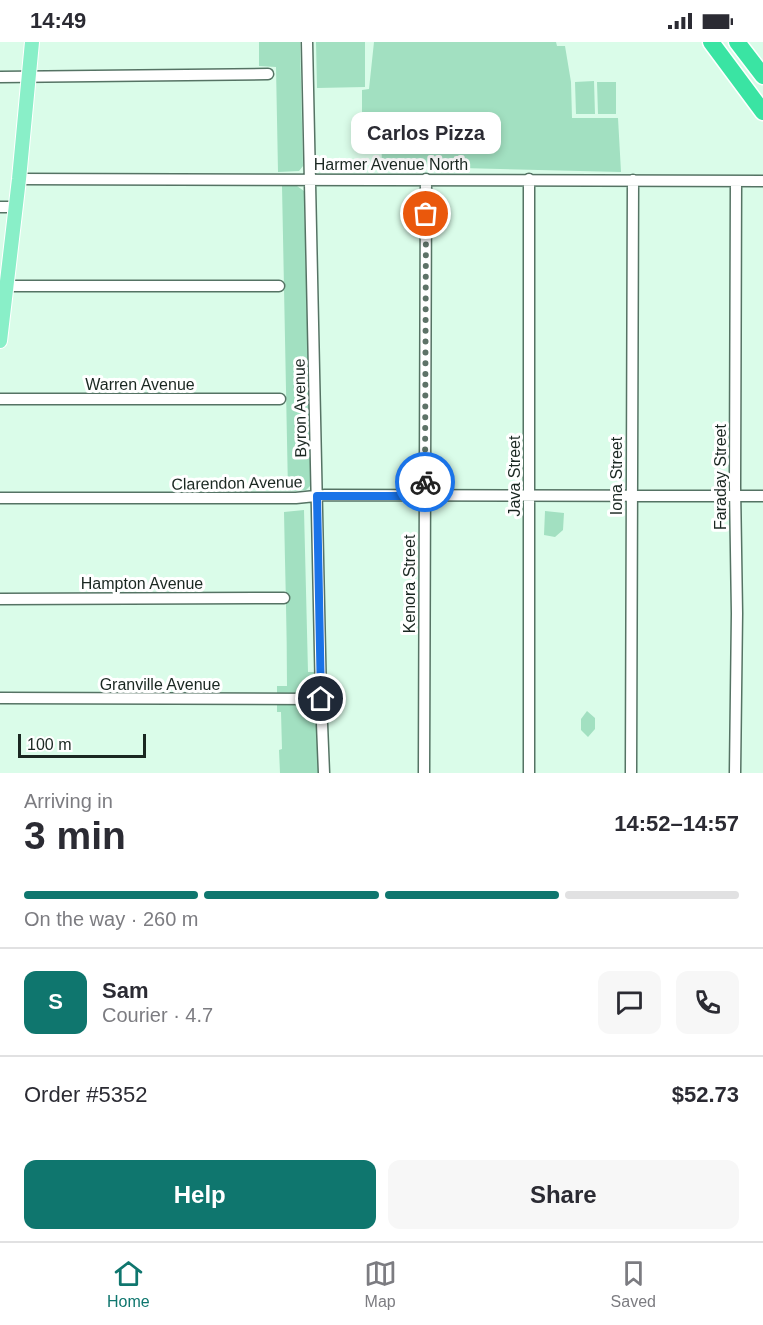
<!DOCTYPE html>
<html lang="en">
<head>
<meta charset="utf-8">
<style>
  body { margin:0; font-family:Arial,sans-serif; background:#f7f7f7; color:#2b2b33; height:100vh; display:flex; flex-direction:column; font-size:22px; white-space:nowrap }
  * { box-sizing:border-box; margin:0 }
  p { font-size:20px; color:#7c7c81 }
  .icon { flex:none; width:33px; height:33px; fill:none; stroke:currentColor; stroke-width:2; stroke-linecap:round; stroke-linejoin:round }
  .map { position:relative; height:731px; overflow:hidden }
  .side { display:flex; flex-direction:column; background:#fff; flex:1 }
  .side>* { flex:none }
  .scale { position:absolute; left:18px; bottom:15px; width:128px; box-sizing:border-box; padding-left:6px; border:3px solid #1a2721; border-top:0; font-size:16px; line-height:21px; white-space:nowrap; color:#1a2721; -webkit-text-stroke:4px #fff; paint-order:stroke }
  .pin { position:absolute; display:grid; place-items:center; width:51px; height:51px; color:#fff; margin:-26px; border:3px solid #fff; border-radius:50%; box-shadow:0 2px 6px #0007 }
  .courier { position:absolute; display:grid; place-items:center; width:60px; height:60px; margin:-30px; border:4px solid #1a73e8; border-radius:50%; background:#fff; color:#222; box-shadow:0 2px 8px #0007 }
  .bubble { position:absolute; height:42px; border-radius:12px; background:#fff; box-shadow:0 3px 9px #0003; font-size:20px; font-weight:700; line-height:42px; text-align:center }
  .headline em { font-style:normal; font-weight:700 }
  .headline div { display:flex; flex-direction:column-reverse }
  .headline { display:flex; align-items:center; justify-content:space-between; height:102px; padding:0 24px }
  h1 { font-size:39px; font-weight:700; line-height:45px }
  .bar { display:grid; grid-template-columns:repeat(4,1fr); gap:9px 6px; align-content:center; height:72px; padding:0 24px }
  .bar i { height:8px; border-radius:4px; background:#e1e1e2 }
  .bar .on { background:#0f766e }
  .bar p { grid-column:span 4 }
  .line { display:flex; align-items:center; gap:15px; padding:0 24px; border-top:2px solid #e1e1e2 }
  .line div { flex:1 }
  .round { display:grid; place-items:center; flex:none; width:63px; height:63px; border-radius:12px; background:#f7f7f7 }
  .cta { display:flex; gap:12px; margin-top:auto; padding:12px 24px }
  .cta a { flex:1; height:69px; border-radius:12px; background:#0f766e; color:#fff; font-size:24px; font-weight:700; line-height:69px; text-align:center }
  .cta a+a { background:#f7f7f7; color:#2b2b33 }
  .status { display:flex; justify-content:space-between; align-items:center; height:42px; padding:0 30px; background:#fff; direction:ltr }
  .status svg { height:16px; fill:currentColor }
  .tabs { display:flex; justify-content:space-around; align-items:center; height:84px; border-top:2px solid #e1e1e2; background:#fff; font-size:16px; color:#7c7c81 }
  .tabs a { display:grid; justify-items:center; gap:3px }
  .tabs .on { color:#0f766e }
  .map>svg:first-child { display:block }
  .green { fill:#a2e0c1 }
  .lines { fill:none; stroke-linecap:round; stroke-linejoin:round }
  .minor-casing { stroke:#557364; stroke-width:13 }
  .major-casing { stroke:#fff; stroke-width:16 }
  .highway-casing { stroke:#fff; stroke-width:19 }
  .minor { stroke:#fff; stroke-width:10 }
  .major { stroke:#89efc8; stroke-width:14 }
  .highway { stroke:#3ae4a3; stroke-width:16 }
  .done { stroke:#5d7267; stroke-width:6; stroke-dasharray:0 10.8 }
  .route { stroke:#1a73e8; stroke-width:8 }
  .labels { text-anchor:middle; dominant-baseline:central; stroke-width:6; stroke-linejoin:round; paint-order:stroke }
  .street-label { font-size:16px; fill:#1a2721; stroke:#fff }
</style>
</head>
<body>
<div class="status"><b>14:49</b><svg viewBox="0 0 49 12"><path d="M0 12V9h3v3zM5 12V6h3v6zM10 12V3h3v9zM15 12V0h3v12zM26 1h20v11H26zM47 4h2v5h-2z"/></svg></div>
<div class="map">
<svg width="763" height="731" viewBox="0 0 763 731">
  <rect width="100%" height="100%" fill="#dafce9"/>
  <path class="green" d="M259 0H300L303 124 299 129 278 130 276 25 259 24Z
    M316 0H365V45L317 46Z
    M374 0H556L557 4H565L571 40 572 76H618L621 130 382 124 381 86 362 85V48L369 47Z
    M594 39 595 72H576L575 40Z
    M597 40H616V72H598Z
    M282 144H297L304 149 311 443 306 448 288 449Z
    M304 468 308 630H317L319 731H280L279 708 282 707 281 670H277V644H287C287 586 285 528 284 470Z
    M545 469 564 471 563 488 555 495 544 493Z
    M587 669 595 676V687L588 695 581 688V677Z"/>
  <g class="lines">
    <defs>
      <path id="minor" d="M307 0 321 657 324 731
        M0 35 268 32
        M19 137 763 139
        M0 165H16
        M7 244H279
        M0 357H280
        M0 456H296L325 453 763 454
        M0 557 284 556
        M0 656 321 657
        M424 731 426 137
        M529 731V137
        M631 731 633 138
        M735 731 737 571 735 445 736 139"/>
      <path id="major" d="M0 299 19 137 32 0"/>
      <path id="highway" d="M711 0 763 70
        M737 0 763 34"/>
    </defs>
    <use href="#minor" class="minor-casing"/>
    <use href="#major" class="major-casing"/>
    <use href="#highway" class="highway-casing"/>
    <use href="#minor" class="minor"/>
    <use href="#major" class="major"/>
    <use href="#highway" class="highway"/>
  </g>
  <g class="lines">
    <path class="done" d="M425 440 426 172"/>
    <path class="route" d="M321 657 317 454H425V440"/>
  </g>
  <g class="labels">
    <g class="street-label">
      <text x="391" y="122">Harmer Avenue North</text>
      <text x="140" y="342">Warren Avenue</text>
      <text transform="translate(300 366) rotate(-91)">Byron Avenue</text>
      <text transform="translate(514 434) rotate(-90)">Java Street</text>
      <text transform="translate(616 434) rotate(-90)">Iona Street</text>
      <text transform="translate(720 435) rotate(-90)">Faraday Street</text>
      <text transform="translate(237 441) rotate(-1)">Clarendon Avenue</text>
      <text x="142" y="541">Hampton Avenue</text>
      <text transform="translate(409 542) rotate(-90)">Kenora Street</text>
      <text x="160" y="642">Granville Avenue</text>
    </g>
  </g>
</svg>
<div class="scale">100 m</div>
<div class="pin" style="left:426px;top:172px;background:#ea580c"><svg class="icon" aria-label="bag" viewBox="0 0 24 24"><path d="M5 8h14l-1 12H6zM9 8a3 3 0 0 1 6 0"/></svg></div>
<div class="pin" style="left:321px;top:657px;background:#1f2937"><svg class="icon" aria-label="home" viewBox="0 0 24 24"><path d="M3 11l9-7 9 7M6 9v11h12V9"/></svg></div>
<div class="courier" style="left:425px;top:440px"><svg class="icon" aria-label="bike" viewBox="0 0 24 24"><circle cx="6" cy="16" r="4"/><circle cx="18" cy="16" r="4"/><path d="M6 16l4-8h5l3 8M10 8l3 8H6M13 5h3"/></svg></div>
<div class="bubble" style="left:351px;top:70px;width:150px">Carlos Pizza</div>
</div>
<section class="side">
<div class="headline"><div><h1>3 min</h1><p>Arriving in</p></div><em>14:52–14:57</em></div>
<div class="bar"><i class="on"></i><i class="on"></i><i class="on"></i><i></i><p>On the way · 260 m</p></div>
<div class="line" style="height:108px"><b class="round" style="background:#0f766e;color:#fff">S</b><div><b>Sam</b><p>Courier · 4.7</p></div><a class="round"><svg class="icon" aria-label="chat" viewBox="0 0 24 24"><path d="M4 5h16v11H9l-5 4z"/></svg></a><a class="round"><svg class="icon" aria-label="phone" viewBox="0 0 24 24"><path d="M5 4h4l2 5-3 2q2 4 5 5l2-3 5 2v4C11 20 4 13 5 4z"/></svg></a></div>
<div class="line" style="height:78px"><div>Order #5352</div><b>$52.73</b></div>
<div class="cta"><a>Help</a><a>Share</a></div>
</section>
<nav class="tabs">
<a class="on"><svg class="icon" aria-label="home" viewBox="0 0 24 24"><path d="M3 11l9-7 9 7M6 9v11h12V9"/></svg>Home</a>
<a><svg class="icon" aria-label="map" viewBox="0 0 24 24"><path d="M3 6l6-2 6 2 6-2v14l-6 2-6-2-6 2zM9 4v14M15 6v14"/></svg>Map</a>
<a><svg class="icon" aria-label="saved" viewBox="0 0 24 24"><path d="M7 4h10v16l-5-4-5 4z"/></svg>Saved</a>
</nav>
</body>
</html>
